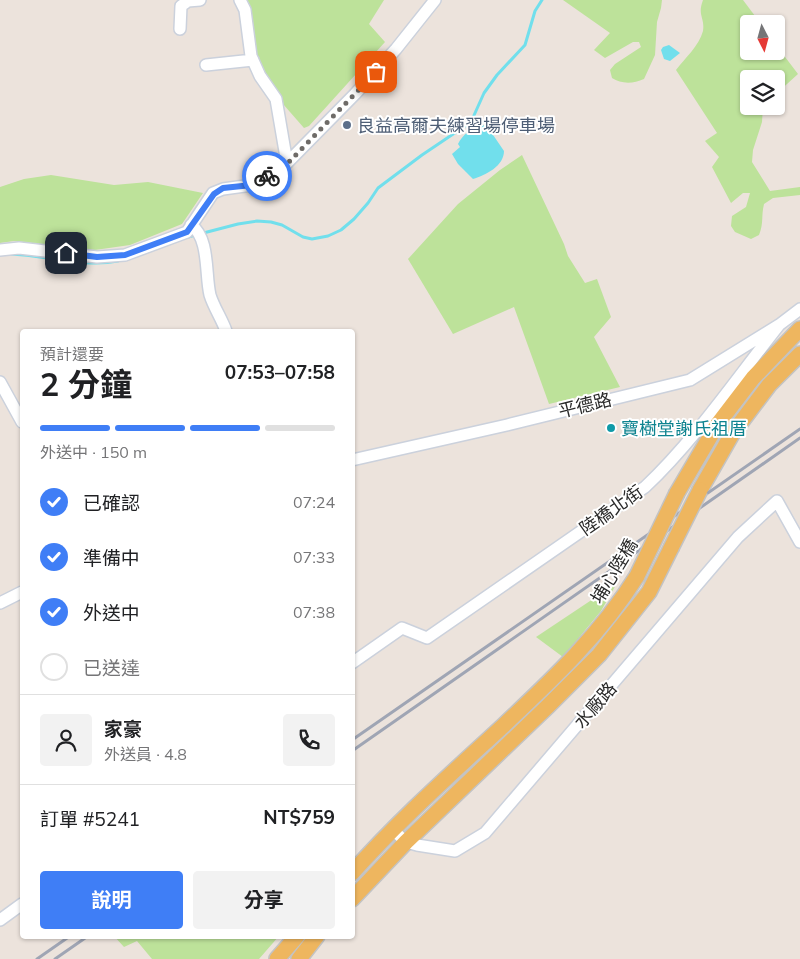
<!DOCTYPE html>
<html lang="zh-TW">
<head>
<meta charset="utf-8">
<style>
  body { margin:0; font-family:Mulish,"Noto Sans TC",sans-serif; background:#f2f2f2; color:#202124; height:100vh; display:flex; flex-direction:column; font-size:19px; white-space:nowrap }
  * { box-sizing:border-box; margin:0 }
  p { font-size:16px; color:#757577 }
  .icon { flex:none; width:28px; height:28px; fill:none; stroke:currentColor; stroke-width:2; stroke-linecap:round; stroke-linejoin:round }
  .map { position:relative; flex:1; overflow:hidden }
  .details { position:absolute; left:20px; top:329px; width:335px; height:610px; display:flex; flex-direction:column; background:#fff; border-radius:5px; box-shadow:0 1px 4px #0004 }
  .details>* { flex:none }
  .needle { width:32px; rotate:174deg }
  .buttons { position:absolute; left:740px; top:15px; display:grid; gap:10px }
  .buttons a { display:grid; place-items:center; width:45px; height:45px; border-radius:5px; background:#fff; box-shadow:0 1px 4px #0004; font-size:25px }
  .pin { position:absolute; display:grid; place-items:center; width:42px; height:42px; color:#fff; margin:-21px; border-radius:10px; box-shadow:0 2px 8px #0006 }
  .courier { position:absolute; display:grid; place-items:center; width:50px; height:50px; margin:-25px; border:4px solid #3f7ef6; border-radius:50%; background:#fff; color:#222; box-shadow:0 1px 6px #0007 }
  .headline em { font-style:normal; font-weight:700 }
  .headline div { display:flex; flex-direction:column-reverse }
  .headline { display:flex; align-items:center; justify-content:space-between; height:85px; padding:0 20px }
  h1 { font-size:32px; font-weight:700; line-height:38px }
  .bar { display:grid; grid-template-columns:repeat(4,1fr); gap:8px 5px; align-content:center; height:60px; padding:0 20px }
  .bar i { height:6px; border-radius:4px; background:#e0e0e0 }
  .bar .selected { background:#3f7ef6 }
  .bar p { grid-column:span 4 }
  .line { display:flex; align-items:center; gap:12px; padding:0 20px; border-top:1px solid #e0e0e0 }
  .line div { flex:1 }
  .round { display:grid; place-items:center; flex:none; width:52px; height:52px; border-radius:5px; background:#f2f2f2 }
  ol { padding:0 20px; list-style:none }
  li { display:flex; align-items:center; gap:15px; height:55px }
  li p { margin-inline-start:auto }
  li .icon { padding:5px; border-radius:50%; background:#3f7ef6; color:#fff; stroke-width:4 }
  li:last-child { color:#757577 }
  li i { width:28px; height:28px; border:2px solid #e0e0e0; border-radius:50% }
  .cta { display:flex; gap:10px; margin-top:auto; padding:10px 20px }
  .cta a { flex:1; height:58px; border-radius:5px; background:#3f7ef6; color:#fff; font-size:20px; font-weight:700; line-height:58px; text-align:center }
  .cta a+a { background:#f2f2f2; color:#202124 }
  .map>svg:first-child { display:block }
  .green { fill:#bde29a }
  .water { fill:#71dfec }
  .lines { fill:none; stroke-linecap:round; stroke-linejoin:round }
  .stream { stroke:#71dfec; stroke-width:3 }
  .minor-casing { stroke:#cbd1dc; stroke-width:14 }
  .major-casing { stroke:#c3c3c3; stroke-width:18 }
  .minor { stroke:#fff; stroke-width:11 }
  .major { stroke:#eeb65f; stroke-width:15 }
  .rail { stroke:#9fa5b4; stroke-width:3 }
  .major-bridge-casing { stroke:#c3c3c3; stroke-width:18; stroke-linecap:butt }
  .major-bridge { stroke:#eeb65f; stroke-width:15 }
  .done { stroke:#6e6b68; stroke-width:5; stroke-dasharray:0 9 }
  .route { stroke:#3f7ef6; stroke-width:6 }
  .service-dot { fill:#5c6f8a; stroke:#fff; stroke-width:2 }
  .culture-dot { fill:#0f9aa8; stroke:#fff; stroke-width:2 }
  .labels { text-anchor:middle; dominant-baseline:central; stroke-width:4; stroke-linejoin:round; paint-order:stroke }
  .service-label { font-size:18px; fill:#4e5e75; stroke:#fff; text-anchor:start }
  .street-label { font-size:18px; fill:#2a2a2a; stroke:#fff }
  .culture-label { font-size:18px; fill:#0d838f; stroke:#fff; text-anchor:start }
</style>
</head>
<body>
<div class="map">
<svg width="800" height="959" viewBox="0 0 800 959">
  <rect width="100%" height="100%" fill="#ece3dc"/>
  <path class="green" d="M245 0H384L369 24 385 42 309 126 304 128 283 104 260 68Z
    M563 0H662L661 8 657 22 655 55 644 79C633 84 621 84 612 78L610 70 615 64 641 47 639 42H633L605 58 594 50 610 33Z
    M703 0H743L761 24H749V51H776V45L798 74 776 94V79H749V106H763L762 122 753 150 752 162 770 191 800 187V195L773 198 764 204C761 216 764 223 759 235L751 239 735 232 731 226 732 216 746 207 750 193H743L731 203 712 167 719 157 705 141 717 133 676 70C685 58 699 46 703 31 705 17 697 16 703 0Z
    M522 155 564 244 568 256 585 283 597 279 611 317 594 337 620 387 549 404 514 307 453 334 408 259 458 204 500 170Z
    M51 175 114 185 148 182 203 193 182 224 130 245 95 250 14 241 0 243V187L24 179Z
    M617 583 601 611 563 657 536 637Z
    M114 936H279L259 959H152L137 941 124 947Z"/>
  <path class="water" d="M669 45 680 53 670 61 664 59 661 50 663 47Z
    M481 125 487 126 504 151C504 166 486 175 473 179L458 164 452 154 460 147 458 144C462 135 472 128 481 125Z"/>
  <g class="lines">
    <path class="stream" d="M188 237 238 224 257 221 271 222 282 225 303 237 312 239 328 236 341 230 354 219 368 203 378 188 422 155 471 122 484 93 497 75 525 45 535 11 542 0
      M10 254C46 255 83 268 118 261"/>
    <defs>
      <path id="minor" d="M240 0 245 10 251 56 260 76 276 99 287 163
        M180 29 181 6 188 1 200 0
        M206 65 253 60
        M191 225C210 238 205 275 210 295 214 308 222 319 226 331
        M0 250 19 248 97 257 125 255 187 232 213 193 223 189 252 185 287 163 355 94 396 49 435 0
        M0 382 22 422
        M352 460 507 425 690 380 779 325 800 309
        M0 603 22 592
        M352 663 402 628 427 638 645 487C694 441 737 378 779 325
        M392 829 406 842 417 845 455 851 485 833 738 537 777 501 800 542
        M0 920 22 904"/>
      <path id="major" d="M700 490 732 434 769 385 800 354
        M677 493 717 425 753 378 800 329
        M352 873C399 820 451 774 503 726 552 680 601 634 637 576
        M352 899 406 842 548 706 599 655 649 592 671 548
        M277 959 297 936
        M299 959 317 936"/>
    </defs>
    <use href="#minor" class="minor-casing"/>
    <use href="#major" class="major-casing"/>
    <use href="#minor" class="minor"/>
    <use href="#major" class="major"/>
    <path class="rail" d="M352 740 800 429
      M352 751 800 438
      M37 959 70 936
      M55 959 88 936"/>
    <defs>
      <path id="major-bridge" d="M671 548 700 490
        M637 576 677 493"/>
    </defs>
    <use href="#major-bridge" class="major-bridge-casing"/>
    <use href="#major-bridge" class="major-bridge"/>
  </g>
  <g class="lines">
    <path class="done" d="M267 176 287 164 376 72"/>
    <path class="route" d="M66 253 97 257 125 255 187 232 214 194 223 188 252 185 267 176"/>
  </g>
  <circle class="service-dot" cx="347" cy="125" r="5"/>
  <circle class="culture-dot" cx="611" cy="428" r="5"/>
  <g class="labels">
    <g class="service-label">
      <text x="357" y="125">良益高爾夫練習場停車場</text>
    </g>
    <g class="street-label">
      <text transform="translate(585 405) rotate(-14)">平德路</text>
      <text transform="translate(611 510) rotate(-35)">陸橋北街</text>
      <text transform="translate(614 571) rotate(-59)">埔心陸橋</text>
      <text transform="translate(595 705) rotate(-49)">水廠路</text>
    </g>
    <g class="culture-label">
      <text x="621" y="428">寶樹堂謝氏祖厝</text>
    </g>
  </g>
</svg>
<div class="buttons">
<a><svg class="needle" viewBox="-14 -14 28 28"><path d="M0-13l5 13h-10z" fill="#e53935"/><path d="M0 13l5-13h-10z" fill="#757577"/></svg></a>
<a><svg class="icon" aria-label="layers" viewBox="0 0 24 24"><path d="M12 4l9 5-9 5-9-5zM3 14l9 5 9-5"/></svg></a>
</div>
<div class="pin" style="left:376px;top:72px;background:#ea580c"><svg class="icon" aria-label="bag" viewBox="0 0 24 24"><path d="M5 8h14l-1 12H6zM9 8a3 3 0 0 1 6 0"/></svg></div>
<div class="pin" style="left:66px;top:253px;background:#1f2937"><svg class="icon" aria-label="home" viewBox="0 0 24 24"><path d="M3 11l9-7 9 7M6 9v11h12V9"/></svg></div>
<div class="courier" style="left:267px;top:176px"><svg class="icon" aria-label="bike" viewBox="0 0 24 24"><circle cx="6" cy="16" r="4"/><circle cx="18" cy="16" r="4"/><path d="M6 16l4-8h5l3 8M10 8l3 8H6M13 5h3"/></svg></div>
<section class="details">
<div class="headline"><div><h1>2 分鐘</h1><p>預計還要</p></div><em>07:53–07:58</em></div>
<div class="bar"><i class="selected"></i><i class="selected"></i><i class="selected"></i><i></i><p>外送中 · 150 m</p></div>
<ol>
<li><svg class="icon" aria-label="check" viewBox="0 0 24 24"><path d="M5 12l5 5 9-10"/></svg>已確認<p>07:24</p></li>
<li><svg class="icon" aria-label="check" viewBox="0 0 24 24"><path d="M5 12l5 5 9-10"/></svg>準備中<p>07:33</p></li>
<li><svg class="icon" aria-label="check" viewBox="0 0 24 24"><path d="M5 12l5 5 9-10"/></svg>外送中<p>07:38</p></li>
<li><i></i>已送達</li>
</ol>
<div class="line" style="height:90px"><a class="round"><svg class="icon" aria-label="person" viewBox="0 0 24 24"><circle cx="12" cy="8" r="4"/><path d="M4 21q1-7 8-7t8 7"/></svg></a><div><b>家豪</b><p>外送員 · 4.8</p></div><a class="round"><svg class="icon" aria-label="phone" viewBox="0 0 24 24"><path d="M5 4h4l2 5-3 2q2 4 5 5l2-3 5 2v4C11 20 4 13 5 4z"/></svg></a></div>
<div class="line" style="height:65px"><div>訂單 #5241</div><b>NT$759</b></div>
<div class="cta"><a>說明</a><a>分享</a></div>
</section>
</div>
</body>
</html>
